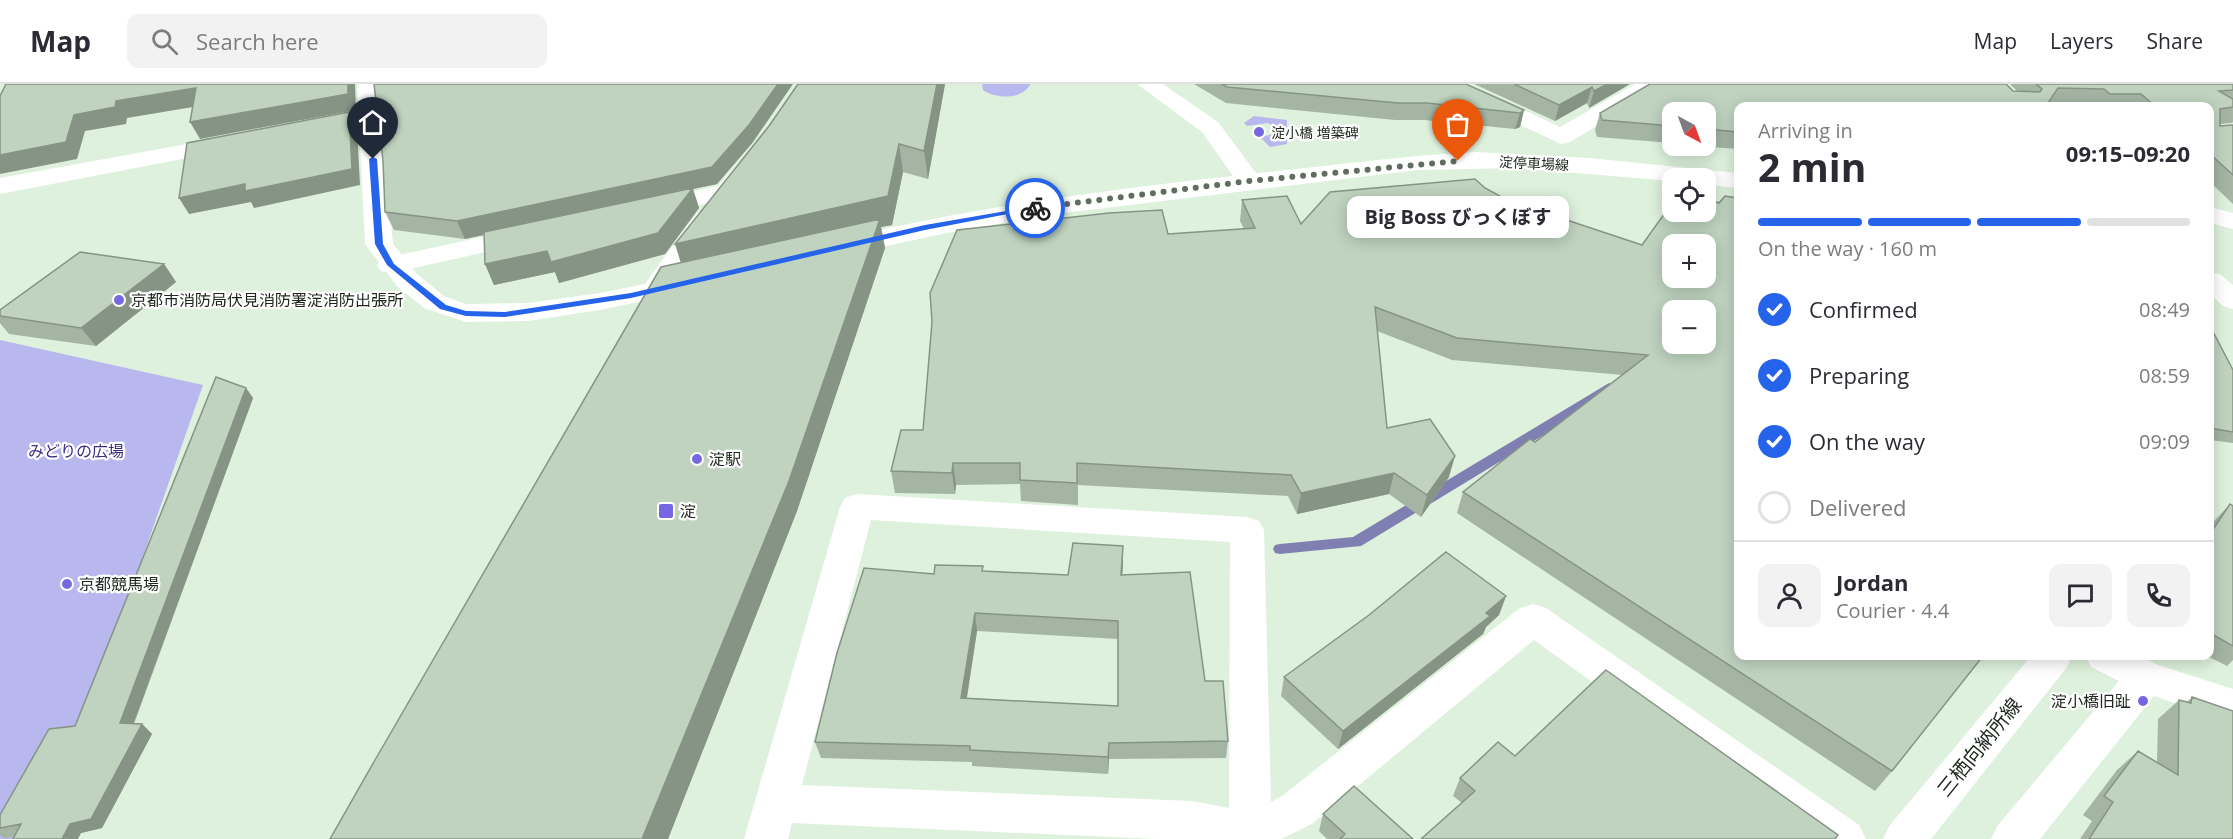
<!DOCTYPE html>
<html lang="en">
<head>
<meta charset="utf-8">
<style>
  body { margin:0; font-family:"Open Sans","Noto Sans JP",sans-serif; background:#f2f2f3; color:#2b2b33; height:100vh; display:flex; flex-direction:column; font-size:22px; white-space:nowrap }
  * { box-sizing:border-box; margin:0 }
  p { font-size:20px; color:#7c7c81 }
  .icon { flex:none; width:33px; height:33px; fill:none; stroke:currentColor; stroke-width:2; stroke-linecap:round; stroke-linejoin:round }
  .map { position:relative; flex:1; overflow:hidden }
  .details { position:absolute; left:1734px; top:18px; width:480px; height:558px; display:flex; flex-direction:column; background:#fff; border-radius:12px; box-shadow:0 3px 15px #0003 }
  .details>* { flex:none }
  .needle { width:39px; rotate:139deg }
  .fabs { position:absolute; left:1662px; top:18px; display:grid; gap:12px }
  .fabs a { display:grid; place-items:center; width:54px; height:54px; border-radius:12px; background:#fff; box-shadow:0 3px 15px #0003; font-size:30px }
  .pin { position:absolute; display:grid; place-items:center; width:51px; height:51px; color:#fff; margin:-62px -26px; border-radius:50% 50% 50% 0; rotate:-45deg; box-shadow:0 0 6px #0007 }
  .pin .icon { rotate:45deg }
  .courier { position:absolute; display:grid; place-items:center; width:60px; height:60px; margin:-30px; border:4px solid #2563eb; border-radius:50%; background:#fff; color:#222; box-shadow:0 2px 8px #0007 }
  .bubble { position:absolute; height:42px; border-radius:12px; background:#fff; box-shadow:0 3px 15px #0003; font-size:20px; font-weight:700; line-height:42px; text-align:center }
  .head em { font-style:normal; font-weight:700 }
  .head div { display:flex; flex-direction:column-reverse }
  .head { display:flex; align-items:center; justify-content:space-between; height:102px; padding:0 24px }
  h1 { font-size:39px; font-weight:700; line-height:45px }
  .bar { display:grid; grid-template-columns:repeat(4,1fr); gap:9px 6px; align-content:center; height:72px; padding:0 24px }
  .bar i { height:8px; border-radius:4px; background:#e1e1e2 }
  .bar .current { background:#2563eb }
  .bar p { grid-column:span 4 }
  .line { display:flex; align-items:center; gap:15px; padding:0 24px; border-top:2px solid #e1e1e2 }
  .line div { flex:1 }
  .round { display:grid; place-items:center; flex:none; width:63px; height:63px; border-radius:12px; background:#f2f2f3 }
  ol { padding:0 24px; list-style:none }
  li { display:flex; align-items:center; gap:18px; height:66px }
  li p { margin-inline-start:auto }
  li .icon { padding:6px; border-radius:50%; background:#2563eb; color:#fff; stroke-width:4 }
  li:last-child { color:#7c7c81 }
  li i { width:33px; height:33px; border:3px solid #e1e1e2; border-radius:50% }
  header { display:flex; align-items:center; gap:36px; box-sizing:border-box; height:84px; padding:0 30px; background:#fff; border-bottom:2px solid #e1e1e2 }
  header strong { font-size:28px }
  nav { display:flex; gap:33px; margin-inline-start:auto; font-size:21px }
  .search { width:420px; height:54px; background:#f2f2f3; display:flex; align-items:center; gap:15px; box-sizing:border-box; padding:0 21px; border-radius:12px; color:#7c7c81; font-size:22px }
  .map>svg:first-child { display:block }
  .green { fill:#b9b8ee }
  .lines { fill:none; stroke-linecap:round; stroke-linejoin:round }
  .stream { fill:#7f7fb2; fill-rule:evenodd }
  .street { fill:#fff; fill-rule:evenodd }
  .secondary { fill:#fff; fill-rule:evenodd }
  .primary { fill:#fff; fill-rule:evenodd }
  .wall { fill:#a4b5a4; fill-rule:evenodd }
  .shaded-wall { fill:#869486 }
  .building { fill:#bfd3bf; stroke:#869486; stroke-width:1.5; fill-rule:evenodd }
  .route { fill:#2563eb }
  .done { stroke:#616d60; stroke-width:6; stroke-dasharray:0 10.8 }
  .poi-dot { fill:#7867e2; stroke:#fff; stroke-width:2 }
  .labels { text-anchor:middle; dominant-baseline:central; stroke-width:4.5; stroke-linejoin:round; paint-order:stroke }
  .far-poi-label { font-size:14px; fill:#1e261e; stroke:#fff; text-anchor:start }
  .far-street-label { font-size:14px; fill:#1e261e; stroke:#fff }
  .poi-label { font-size:16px; fill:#1e261e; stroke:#fff; text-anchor:start }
  .park-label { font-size:16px; fill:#3c2c82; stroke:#fff }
  .near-street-label { font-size:20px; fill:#1e261e; stroke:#fff }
</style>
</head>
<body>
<header>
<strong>Map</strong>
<div class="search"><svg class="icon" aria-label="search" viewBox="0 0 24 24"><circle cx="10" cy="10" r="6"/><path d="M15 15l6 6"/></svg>Search here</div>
<nav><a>Map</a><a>Layers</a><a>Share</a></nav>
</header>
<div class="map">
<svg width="2233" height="755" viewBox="0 0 2233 755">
  <rect width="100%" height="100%" fill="#ddf1dc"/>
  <path class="green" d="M982 0H1030V1C1021 16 996 15 983 6Z
    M1254 32 1287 36V60L1270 63 1260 53 1274 50 1277 45 1268 39 1247 42 1244 39Z
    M0 256 203 301 72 675 20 755H0Z"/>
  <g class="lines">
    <path class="stream" d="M1609 299 1615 303 1613 306 1570 335 1361 462 1280 470 1275 469 1273 465 1275 461 1280 460 1353 453Z"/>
    <path class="street" d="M1137 0H1163L1218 38 1262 97 1258 102 1249 105 1240 102 1202 48Z
      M1440 0H1469L1560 43 1635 0H1662L1659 5 1570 58 1561 60 1443 5Z
      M231 52 240 54 243 59 240 64 0 110V94Z
      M748 75 757 78 761 83 736 113 651 132 642 130 638 124 642 118 718 102 739 78Z
      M2210 123 2233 129V145L2210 139Z
      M706 127 715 129 719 135 664 213 654 216 644 213 640 207 644 201 697 129Z
      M527 143 536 145 540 151 536 157 391 189 381 187 377 181 381 175Z
      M857 410 1247 433 1259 437 1264 446 1271 718 1282 712 1520 524 1533 520 1546 524 1859 741 1866 755H1809L1534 556 1312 740 1281 755H1156L792 739 788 755H744L840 423 845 414ZM871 436 1230 458 1229 724 1192 717 802 701Z
      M2086 572H2140L2158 581 2233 605V639L2154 612 2040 755H1991L1998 741 2119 597 2091 583Z"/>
    <path class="secondary" d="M357 0H379L393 160 417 190 444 212 466 220 528 219 600 209 689 191 699 193 703 199 699 205 600 226 528 237 466 238 424 224 397 202 365 160Z
      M1476 68 1589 74 1738 89V104L1706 101V94H1672V97L1514 84 1418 86 1056 130 947 149 839 172 829 170 825 164 829 158C973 122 1121 104 1268 88 1338 81 1407 71 1476 68Z
      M2031 572H2072L2067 583 1931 755H1883L1890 741Z"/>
    <path class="primary" d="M2210 188 2220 190 2233 201V225L2223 222 2210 210Z"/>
  </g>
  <path class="wall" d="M945 0 928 95 903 88 892 141 881 143 885 164 797 427 668 755H330L681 179 769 42Z
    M1194 0H1466L1524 26 1520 43 1515 45 1424 36H1395L1226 19Z
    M1474 0H1630L1589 24 1587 19 1555 37Z
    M2010 0H2233V38L2232 39 2220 40V42L2233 41V120L2210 98V22H2095L2094 21H2049L2047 22H1738V65L1696 62H1706V28H1672V59L1597 53 1595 46 1600 29 2017 7Z
    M753 58 717 100 693 105 699 124 665 170 559 199 555 188 494 201 485 180 484 151 465 155 394 146 385 128 383 77Z
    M1485 104 1516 121 1642 161 1892 687 1875 707 1457 429 1463 408 1535 358 1623 291 1452 276 1377 247 1387 344 1449 393 1421 433 1389 410 1297 430 1288 412 1078 401V421L1021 417 1020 400 956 401 955 410 895 409 891 387 923 346 1168 150 1244 145 1240 137 1242 116 1301 140Z
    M164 180 176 198 96 262 9 250 0 239V226Z
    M2210 242 2233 286V359L2210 356Z
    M246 304 253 314 134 640H142L152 650 102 744 81 749 14 753 4 754 0 751V731L75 642Z
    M2230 420 2233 422V576L2227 582 2207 572H2210V444L2215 436Z
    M1123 480 1122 491 1205 597 1228 657 1226 674 1109 675 1108 690 972 682V678L821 674 815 658 934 490 984 487 1068 491ZM977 547 1118 555V622L967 614Z
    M1506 512 1499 531 1486 543 1483 550 1338 665 1281 612 1284 593Z
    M2192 613 2233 755H2080L2092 737 2083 731 2117 686 2138 667 2157 678 2158 635 2179 616 2187 618Z
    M1515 672 1462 719 1453 712 1460 694Z
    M1323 730 1413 755H1327L1319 747Z"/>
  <path class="shaded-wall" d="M348 0H355L356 26 200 55 190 38Z
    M778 0H793L753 58 717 100 693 105 699 124 665 170 559 199 555 188 494 201 485 180 692 105 465 155 457 137Z
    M937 0H945L928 95 924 67Z
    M1607 0H1630L1589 24 1594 7Z
    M1592 3 1587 19 1555 37 1559 21Z
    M196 4 205 21 127 34 126 40 85 47 77 75 0 90V71L74 31 116 17Z
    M1524 26 1520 43 1515 45 1520 29Z
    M349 28 357 44 360 101 254 124 251 118 189 130 179 114 245 100Z
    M899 60 903 88 892 141 881 143 885 164 797 427 668 755H642L684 189 675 160Z
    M164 180 176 198 96 262 81 244Z
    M246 304 253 314 130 649 120 639Z
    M1455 372 1449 393 1421 433 1427 411Z
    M953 379 956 401 955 410 952 389Z
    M1394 389 1389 410 1297 430 1301 409Z
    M1123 462V480L1121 509V491Z
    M1506 512 1499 531 1486 543 1483 550 1338 665 1343 647Z
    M975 529 977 547 964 631 961 614Z
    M142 640 152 650 102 744 81 749 78 755H62L70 740Z
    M1109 659V675L1108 690V673Z"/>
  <path class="building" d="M6 0H348V10L190 38 196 4 116 17 115 23 74 31 66 58 0 71V12Z
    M374 0H778L749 41 712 83 457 137 385 128 383 77Z
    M798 0H937L924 67 899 60 888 112 675 160 769 42Z
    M1222 0H1466L1524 26 1520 29 1427 19H1398L1227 3Z
    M1514 0H1607L1594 7 1592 3 1559 21Z
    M1650 0H2006L2013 7 2040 8 2042 5 2036 0H2233V6L2219 7 2233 15V23L2220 25V42L2233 41V91L2210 70V22H2155L2141 10H2110L2104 5 2058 4 2046 22H1738V48L1706 45V28H1672V42L1602 36 1600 29Z
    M349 28 352 85 245 107V100L179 114 187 59Z
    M1475 95 1485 104 1516 121 1519 120 1642 161 1672 119V128H1706V114L1719 119 1725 112 1738 114V572H1983L1892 687 1463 408 1530 355 1535 358 1648 271 1457 254 1375 223 1387 344 1430 335 1455 372 1427 411 1394 389 1301 409 1291 391 1077 379V399L1020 396V379H953L952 389 891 387 901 346H923L932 238 930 209 957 146 1109 129 1162 126 1168 150 1255 144 1242 116 1287 112 1301 140 1330 108ZM1672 160H1706V194H1672ZM1672 226H1706V260H1672Z
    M693 104 658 149 551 178 547 167 485 180 484 148Z
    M880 135 789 397 642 755H330L375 676 661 183Z
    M80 168 164 180 81 244 0 232V226Z
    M2210 242 2233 286V348L2210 344Z
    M216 293 246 304 120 639 142 640 91 735 70 740 62 755H13L21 740 0 744V731L49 645 75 642Z
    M2230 420 2233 422V562L2210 549V450Z
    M1073 459 1123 462 1121 491 1190 488 1205 597H1223L1228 657 1109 659 1108 673 970 666V662L815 658 837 569 864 484 934 490 935 481 983 482 982 487 1068 491ZM975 529 1118 537V622L961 614Z
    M1446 468 1506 512 1486 529 1490 532 1343 647 1284 593 1369 531Z
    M1606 586 1838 751 1835 755H1421L1475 707 1460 694 1498 658 1515 672Z
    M2192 613 2233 627V755H2089L2113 718 2104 712 2138 667 2178 691 2179 616 2191 619Z
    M1354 702 1413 755H1340L1345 750 1323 730Z"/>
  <path class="route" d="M373 73 377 75 383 160 394 180 446 221 466 227 505 228 631 209 925 141 1035 122 1039 124 925 146 631 214 505 233 466 232 440 225 387 181 375 160 369 75Z"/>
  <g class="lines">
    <path class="done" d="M1035 124 1249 97 1458 77"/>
  </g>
  <g class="poi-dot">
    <circle cx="1259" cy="48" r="6"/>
    <circle cx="119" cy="216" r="6"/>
    <circle cx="697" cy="375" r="6"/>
    <rect x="658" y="419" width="16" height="16" rx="3"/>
    <circle cx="67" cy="500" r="6"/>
    <circle cx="2143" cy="617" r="6"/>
  </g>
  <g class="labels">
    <g class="far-poi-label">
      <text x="1271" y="48">淀小橋 増築碑</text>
    </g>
    <g class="far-street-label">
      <text transform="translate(1534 79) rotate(3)">淀停車場線</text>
    </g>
    <g class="poi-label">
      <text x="131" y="216">京都市消防局伏見消防署淀消防出張所</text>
      <text x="709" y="375">淀駅</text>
      <text x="680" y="427">淀</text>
      <text x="79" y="500">京都競馬場</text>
      <text x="2131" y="617" text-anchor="end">淀小橋旧趾</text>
    </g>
    <g class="park-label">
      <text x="76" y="367">みどりの広場</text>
    </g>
    <g class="near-street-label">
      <text transform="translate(1979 663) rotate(-51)">三栖向納所線</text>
    </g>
  </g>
</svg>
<div class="fabs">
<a><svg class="needle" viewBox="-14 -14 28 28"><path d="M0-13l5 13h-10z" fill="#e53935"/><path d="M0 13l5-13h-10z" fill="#7c7c81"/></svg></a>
<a><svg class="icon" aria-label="locate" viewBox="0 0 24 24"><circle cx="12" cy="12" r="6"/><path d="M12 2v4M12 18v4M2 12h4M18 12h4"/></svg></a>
<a>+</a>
<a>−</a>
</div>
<div class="pin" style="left:1458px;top:77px;background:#ea580c"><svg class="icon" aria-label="bag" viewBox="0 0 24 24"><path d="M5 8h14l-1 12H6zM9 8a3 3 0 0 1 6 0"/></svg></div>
<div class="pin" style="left:373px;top:75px;background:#1f2937"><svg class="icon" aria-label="home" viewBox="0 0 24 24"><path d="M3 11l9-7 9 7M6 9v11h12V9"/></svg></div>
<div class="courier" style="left:1035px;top:124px"><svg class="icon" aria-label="bike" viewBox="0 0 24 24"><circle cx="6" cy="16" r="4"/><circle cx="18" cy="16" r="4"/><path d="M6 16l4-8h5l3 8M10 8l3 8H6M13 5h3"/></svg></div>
<div class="bubble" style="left:1347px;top:112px;width:222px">Big Boss びっくぼす</div>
<section class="details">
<div class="head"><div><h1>2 min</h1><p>Arriving in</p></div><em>09:15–09:20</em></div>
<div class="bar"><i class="current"></i><i class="current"></i><i class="current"></i><i></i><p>On the way · 160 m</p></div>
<ol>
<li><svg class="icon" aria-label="check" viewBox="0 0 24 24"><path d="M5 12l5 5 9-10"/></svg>Confirmed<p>08:49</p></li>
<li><svg class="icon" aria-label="check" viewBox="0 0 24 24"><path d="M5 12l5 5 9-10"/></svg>Preparing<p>08:59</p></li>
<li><svg class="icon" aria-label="check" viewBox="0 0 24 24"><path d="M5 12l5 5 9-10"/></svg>On the way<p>09:09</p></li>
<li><i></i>Delivered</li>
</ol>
<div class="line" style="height:108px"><a class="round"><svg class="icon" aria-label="person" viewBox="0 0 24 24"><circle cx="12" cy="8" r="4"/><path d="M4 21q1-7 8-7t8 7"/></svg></a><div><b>Jordan</b><p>Courier · 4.4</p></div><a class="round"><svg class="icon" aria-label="chat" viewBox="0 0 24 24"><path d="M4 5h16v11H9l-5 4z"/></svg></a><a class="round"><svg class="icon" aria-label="phone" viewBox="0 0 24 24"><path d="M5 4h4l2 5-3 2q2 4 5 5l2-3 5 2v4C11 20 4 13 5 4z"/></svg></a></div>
</section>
</div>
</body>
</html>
